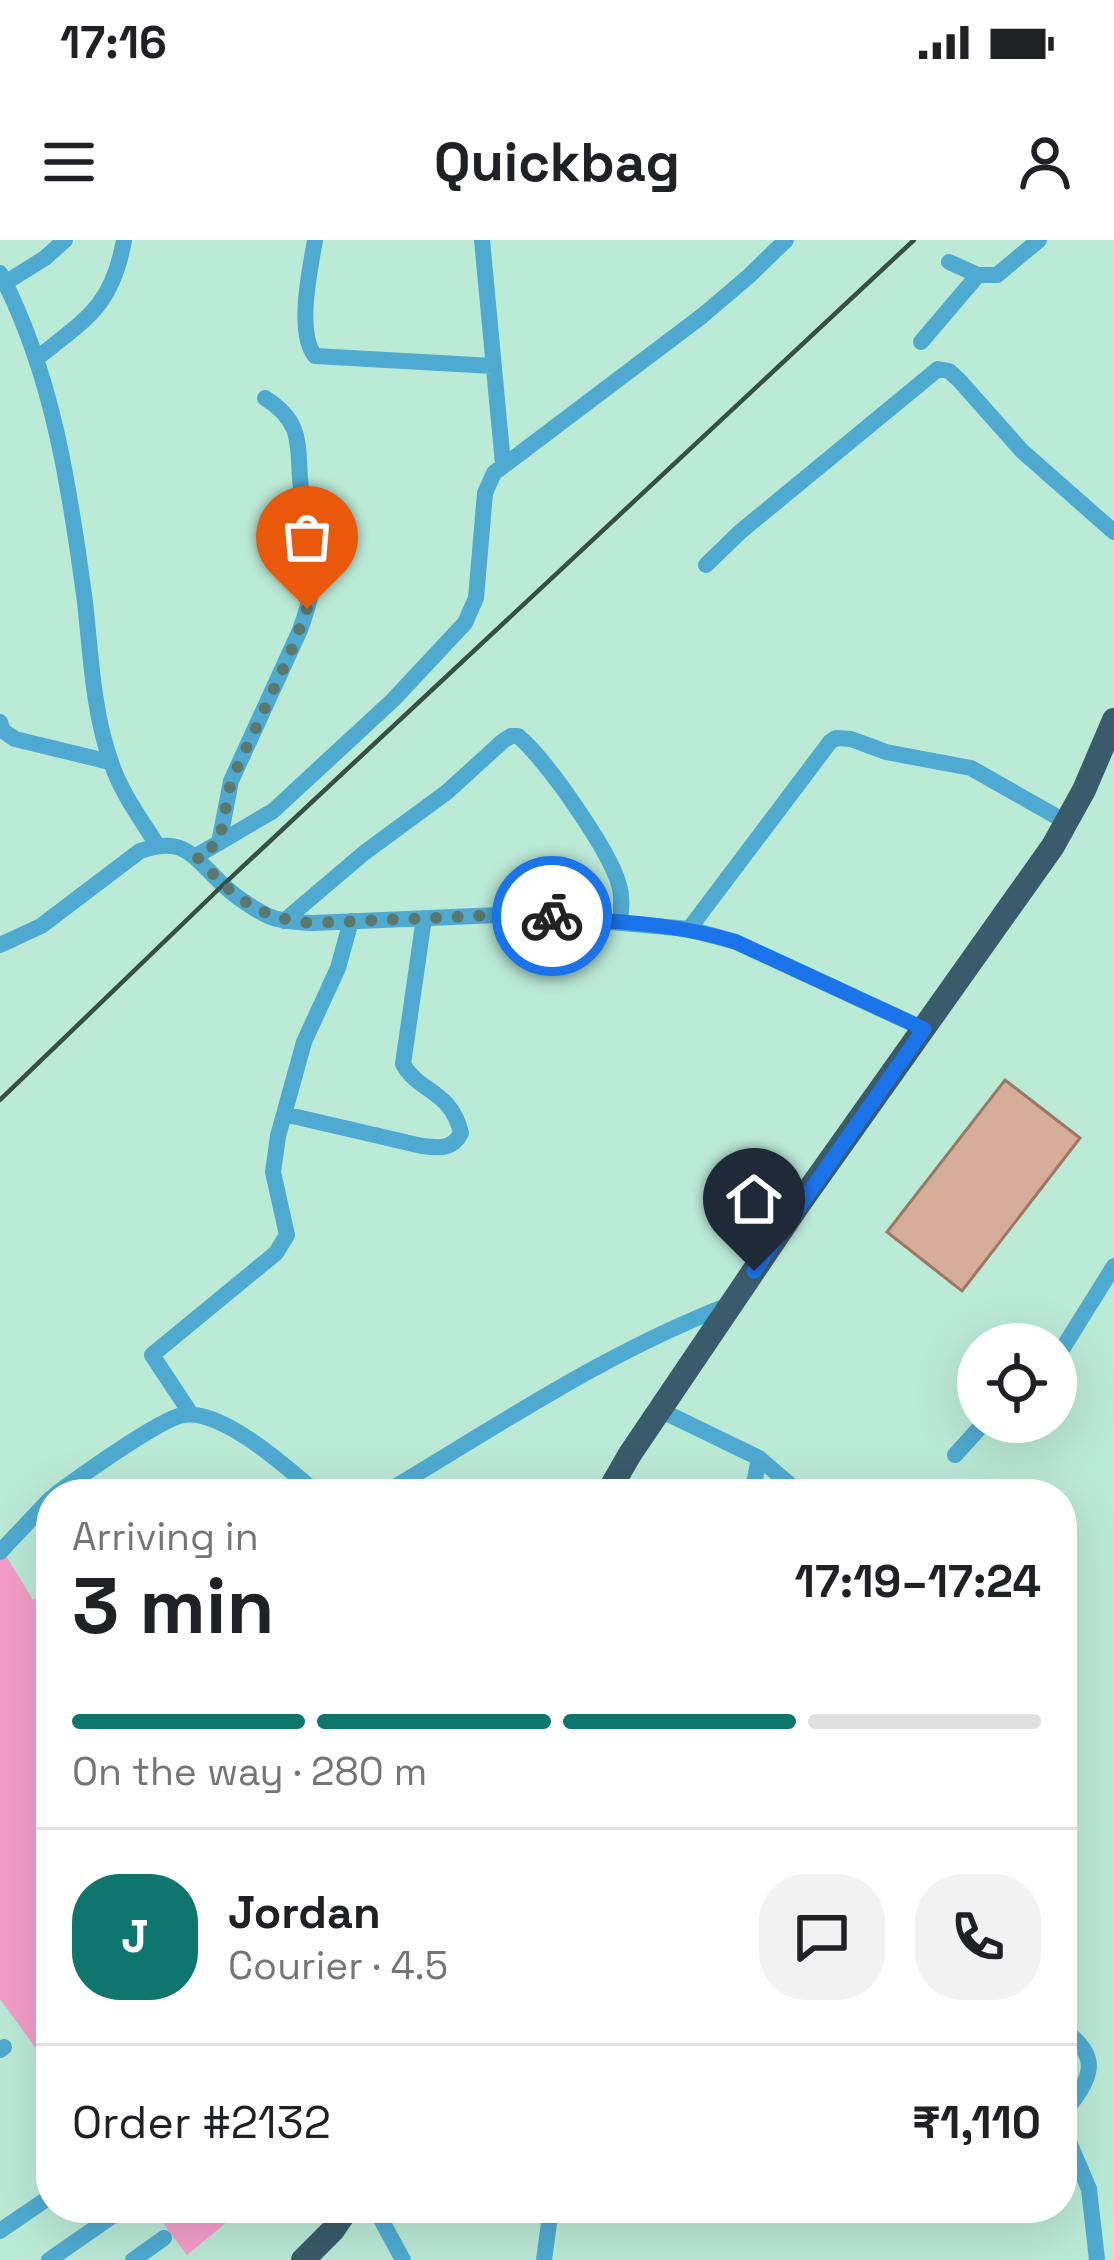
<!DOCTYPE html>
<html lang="en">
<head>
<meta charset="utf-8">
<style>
  body { margin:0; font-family:"Space Grotesk",sans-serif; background:#f2f2f2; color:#202124; height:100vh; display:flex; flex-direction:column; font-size:45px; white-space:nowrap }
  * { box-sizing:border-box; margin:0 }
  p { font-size:39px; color:#757577 }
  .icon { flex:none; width:66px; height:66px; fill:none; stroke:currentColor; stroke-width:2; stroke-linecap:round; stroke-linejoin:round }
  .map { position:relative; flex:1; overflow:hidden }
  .panel { position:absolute; left:36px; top:1239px; width:1041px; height:744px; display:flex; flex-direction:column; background:#fff; border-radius:48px; box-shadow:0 12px 48px #0002 }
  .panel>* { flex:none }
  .fabs { position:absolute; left:957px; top:1083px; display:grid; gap:24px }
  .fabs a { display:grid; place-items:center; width:120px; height:120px; border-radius:50%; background:#fff; box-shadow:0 12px 48px #0002; font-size:60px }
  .pin { position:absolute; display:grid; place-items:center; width:102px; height:102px; color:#fff; margin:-123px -51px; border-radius:50% 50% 50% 0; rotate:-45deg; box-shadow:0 0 12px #0007 }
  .pin .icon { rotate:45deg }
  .courier { position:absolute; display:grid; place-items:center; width:120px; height:120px; margin:-60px; border:9px solid #1a73e8; border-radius:50%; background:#fff; color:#222; box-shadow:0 3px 15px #0007 }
  .head em { font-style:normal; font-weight:800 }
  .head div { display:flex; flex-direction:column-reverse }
  .head { display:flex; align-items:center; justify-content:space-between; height:204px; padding:0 36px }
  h1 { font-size:78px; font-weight:800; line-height:90px }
  .bar { display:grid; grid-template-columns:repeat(4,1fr); gap:18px 12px; align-content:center; height:144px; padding:0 36px }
  .bar i { height:15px; border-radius:9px; background:#e0e0e0 }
  .bar .on { background:#0f766e }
  .bar p { grid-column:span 4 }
  .line { display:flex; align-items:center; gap:30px; padding:0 36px; border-top:3px solid #e0e0e0 }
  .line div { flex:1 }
  .round { display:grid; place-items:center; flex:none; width:126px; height:126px; border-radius:48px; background:#f2f2f2 }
  .status { display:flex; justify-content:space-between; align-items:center; height:84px; padding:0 60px; background:#fff; direction:ltr }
  .status svg { height:33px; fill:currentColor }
  header { display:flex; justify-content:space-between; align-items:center; height:156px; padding:0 36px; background:#fff; font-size:54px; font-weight:800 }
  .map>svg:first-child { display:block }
  .green { fill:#f49ec9 }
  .building { fill:#d5ad98; stroke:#9c7763; stroke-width:3 }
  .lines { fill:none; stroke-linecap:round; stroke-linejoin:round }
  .minor { stroke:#4faad1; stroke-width:16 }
  .highway { stroke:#3a5b6b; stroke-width:24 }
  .rail { stroke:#384f45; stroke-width:4.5 }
  .done { stroke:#5b786c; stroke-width:12; stroke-dasharray:0 21.6 }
  .route { stroke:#1a73e8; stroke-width:15 }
</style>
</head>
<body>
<div class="status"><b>17:16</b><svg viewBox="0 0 49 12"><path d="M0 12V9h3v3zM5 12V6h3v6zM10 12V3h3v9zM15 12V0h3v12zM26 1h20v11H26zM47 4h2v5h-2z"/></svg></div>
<header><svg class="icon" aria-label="menu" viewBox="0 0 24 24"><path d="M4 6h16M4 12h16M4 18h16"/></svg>Quickbag<svg class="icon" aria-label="person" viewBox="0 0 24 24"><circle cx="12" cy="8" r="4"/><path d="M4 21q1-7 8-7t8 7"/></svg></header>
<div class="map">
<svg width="1114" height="2020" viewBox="0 0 1114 2020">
  <rect width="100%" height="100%" fill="#bbead7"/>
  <path class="green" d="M0 1306 33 1360 51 1351V1829L0 1759Z
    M152 1968H244L187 2015Z"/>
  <path class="building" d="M1005 840 1080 898 962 1051 887 992Z"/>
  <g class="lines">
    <path class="minor" d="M315 0C310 30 296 92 315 116L493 126
      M482 0 503 224
      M949 22 978 35H997L1039 0
      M0 33C53 134 70 250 85 362 91 416 93 474 112 525 122 554 141 579 157 605
      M5 43 45 18 65 0
      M921 102 978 35
      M36 119C86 79 112 67 124 0
      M706 325 740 292 938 129 949 131 959 140 1022 211 1114 292
      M0 482 3 491 15 499 110 522
      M219 603 231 541 300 390C309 365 319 332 314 305 310 286 303 269 301 249 296 207 306 184 265 158
      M196 616 273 571 393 460 465 383 476 358 485 253 494 233 702 76 749 36 786 0
      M284 681 364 613 447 552 503 501 511 496H518C545 518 610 611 619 645 623 657 621 670 620 683
      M689 689 830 502 836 498 851 499 886 512 971 528 1066 582
      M0 705 41 686 140 611C183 596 191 614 220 642 232 654 251 667 266 675 281 682 297 682 313 683L522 674 689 689 736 702 924 789
      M284 874 422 906C438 908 453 910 461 893 451 850 418 852 403 824L424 678
      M1056 1119 1114 1026
      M660 1170 759 1218 801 1254
      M191 1174 152 1115 276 1013 287 995 273 932 278 896 304 802 338 728 351 681
      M955 1215 985 1182
      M56 1254C78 1238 160 1179 183 1175 222 1168 290 1230 318 1254
      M383 1254C496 1187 606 1112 729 1065
      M752 1254 759 1218
      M0 1312 51 1258
      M1062 1611 1069 1612
      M1062 1789C1105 1818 1090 1840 1062 1875
      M0 1810 4 1807
      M1062 1876 1069 1902 1089 1949 1097 2020
      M375 1968 403 2020
      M0 1991 51 1956
      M49 2020 124 1968
      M133 2020 164 1998
      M544 2020 551 1968"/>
    <path class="highway" d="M607 1254 630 1214 799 964 1053 606 1084 550 1114 480
      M303 2020 333 1990 348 1968"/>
    <path class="rail" d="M0 860 223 645 914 0"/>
  </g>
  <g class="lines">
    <path class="done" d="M307 369 290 414 231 541 219 603 196 616C233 656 257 679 313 683L522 674 552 676"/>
    <path class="route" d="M552 676C614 682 676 683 736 702L924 789 754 1031"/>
  </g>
</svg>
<div class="fabs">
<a><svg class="icon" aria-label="locate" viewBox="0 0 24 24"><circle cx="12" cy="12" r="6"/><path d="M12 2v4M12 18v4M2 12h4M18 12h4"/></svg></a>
</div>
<div class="pin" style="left:307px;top:369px;background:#ea580c"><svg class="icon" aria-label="bag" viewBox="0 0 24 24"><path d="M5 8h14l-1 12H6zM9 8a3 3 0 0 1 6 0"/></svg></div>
<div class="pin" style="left:754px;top:1031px;background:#1f2937"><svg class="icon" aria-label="home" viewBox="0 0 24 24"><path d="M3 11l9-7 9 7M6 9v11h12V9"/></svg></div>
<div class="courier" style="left:552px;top:676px"><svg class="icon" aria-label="bike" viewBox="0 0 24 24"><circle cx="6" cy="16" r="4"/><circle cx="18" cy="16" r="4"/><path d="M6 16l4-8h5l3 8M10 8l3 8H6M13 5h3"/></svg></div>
<section class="panel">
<div class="head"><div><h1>3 min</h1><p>Arriving in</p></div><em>17:19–17:24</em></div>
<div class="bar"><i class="on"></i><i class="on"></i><i class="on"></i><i></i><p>On the way · 280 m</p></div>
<div class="line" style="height:216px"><b class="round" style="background:#0f766e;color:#fff">J</b><div><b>Jordan</b><p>Courier · 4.5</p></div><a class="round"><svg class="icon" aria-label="chat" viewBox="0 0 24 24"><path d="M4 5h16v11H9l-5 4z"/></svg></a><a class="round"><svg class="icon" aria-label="phone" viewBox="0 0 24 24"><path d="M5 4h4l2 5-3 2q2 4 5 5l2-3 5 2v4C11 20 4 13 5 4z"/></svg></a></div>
<div class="line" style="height:156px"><div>Order #2132</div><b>₹1,110</b></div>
</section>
</div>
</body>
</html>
